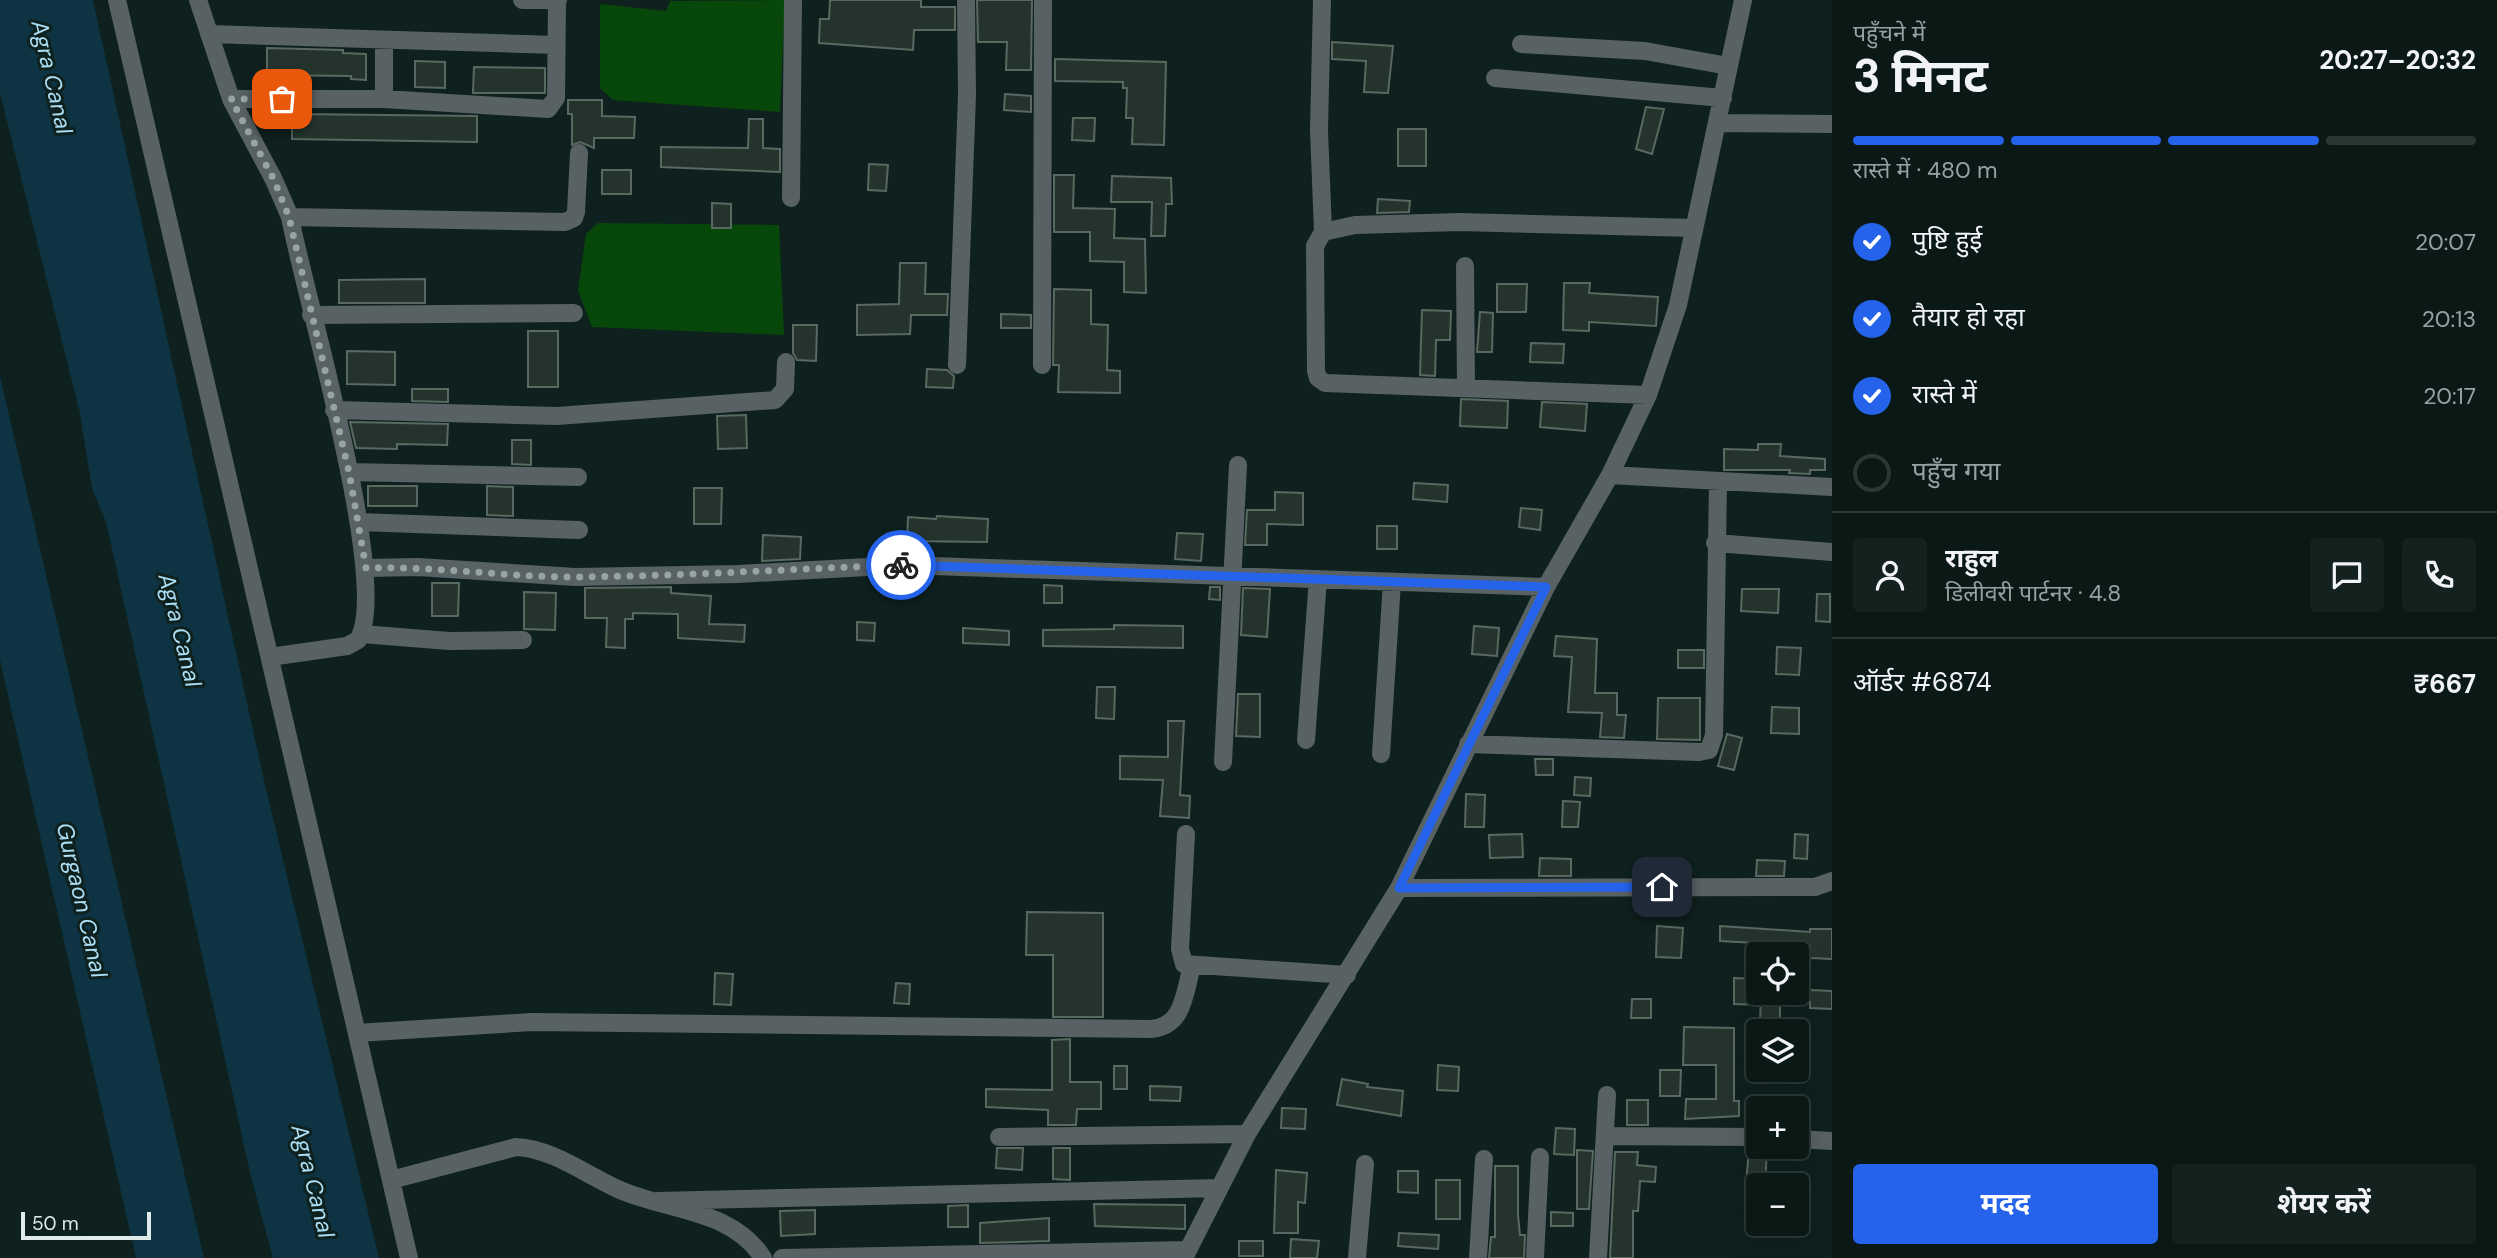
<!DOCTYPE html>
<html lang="hi">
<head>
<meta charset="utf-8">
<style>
  body { margin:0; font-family:"DM Sans","Noto Sans Devanagari",sans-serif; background:#13221f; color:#f1f3f6; height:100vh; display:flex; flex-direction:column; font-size:26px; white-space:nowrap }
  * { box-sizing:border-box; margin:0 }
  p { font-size:23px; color:#99a0a1 }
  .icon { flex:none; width:38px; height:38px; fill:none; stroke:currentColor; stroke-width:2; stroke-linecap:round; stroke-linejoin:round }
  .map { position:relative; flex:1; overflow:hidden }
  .side { display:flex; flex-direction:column; background:#0a1916; width:665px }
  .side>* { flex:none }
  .fabs { position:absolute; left:1746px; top:942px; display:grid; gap:14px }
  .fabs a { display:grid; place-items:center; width:63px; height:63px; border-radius:7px; background:#0a1916; box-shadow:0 7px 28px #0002,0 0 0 2px #2a3835; font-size:35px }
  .scale { position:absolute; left:21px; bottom:18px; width:130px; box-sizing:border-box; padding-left:7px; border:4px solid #dfebe9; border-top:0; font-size:19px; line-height:24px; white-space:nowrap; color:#dfebe9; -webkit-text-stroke:5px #0e211e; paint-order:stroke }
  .pin { position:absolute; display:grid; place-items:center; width:60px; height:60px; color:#fff; margin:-30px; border-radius:14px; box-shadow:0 4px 10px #0006 }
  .courier { position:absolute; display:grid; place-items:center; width:70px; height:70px; margin:-35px; border:5px solid #2563eb; border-radius:50%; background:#fff; color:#222; box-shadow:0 2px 9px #0007 }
  .head em { font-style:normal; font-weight:700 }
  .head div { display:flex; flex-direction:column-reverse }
  .head { display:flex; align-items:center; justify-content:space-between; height:119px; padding:0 21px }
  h1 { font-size:46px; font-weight:700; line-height:52px }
  .bar { display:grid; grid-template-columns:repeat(4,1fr); gap:10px 7px; align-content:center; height:84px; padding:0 21px }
  .bar i { height:9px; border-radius:5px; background:#2a3835 }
  .bar .selected { background:#2563eb }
  .bar p { grid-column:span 4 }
  .line { display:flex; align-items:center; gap:18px; padding:0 21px; border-top:2px solid #2a3835 }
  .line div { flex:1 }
  .round { display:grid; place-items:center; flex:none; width:74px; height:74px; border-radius:7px; background:#13221f }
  ol { padding:0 21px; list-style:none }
  li { display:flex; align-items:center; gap:21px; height:77px }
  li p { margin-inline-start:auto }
  li .icon { padding:7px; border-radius:50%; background:#2563eb; color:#fff; stroke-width:4 }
  li:last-child { color:#99a0a1 }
  li i { width:38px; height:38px; border:4px solid #2a3835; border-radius:50% }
  .cta { display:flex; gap:14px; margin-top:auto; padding:14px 21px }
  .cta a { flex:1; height:80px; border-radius:7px; background:#2563eb; color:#fff; font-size:28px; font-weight:700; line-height:80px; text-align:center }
  .cta a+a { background:#13221f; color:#f1f3f6 }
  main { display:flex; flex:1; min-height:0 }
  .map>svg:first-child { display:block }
  .green { fill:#07480a }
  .water { fill:#0e3342 }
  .building { fill:#24342d; stroke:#586961; stroke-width:2 }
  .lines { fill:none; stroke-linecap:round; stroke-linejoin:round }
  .minor { stroke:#586163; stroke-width:18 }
  .done { stroke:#96a4a2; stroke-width:7; stroke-dasharray:0 12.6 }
  .route { stroke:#2563eb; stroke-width:9 }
  .labels { text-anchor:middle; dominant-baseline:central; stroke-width:6; stroke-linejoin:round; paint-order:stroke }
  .water-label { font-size:23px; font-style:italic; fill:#abddf4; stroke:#0e211e }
</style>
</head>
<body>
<main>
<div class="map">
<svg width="1832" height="1258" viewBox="0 0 1832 1258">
  <rect width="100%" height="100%" fill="#0e211e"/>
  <path class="green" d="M785 0 780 112 613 100 600 88V4L666 11 670 1Z
    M598 223 779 225 784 335 592 327 578 291 586 234Z"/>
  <path class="water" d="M0 0H93L265 785 379 1258H273L252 1181 106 522 92 488 79 409 0 93Z
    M0 376 204 1258H136L0 660Z"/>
  <path class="building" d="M830 0H921V7H955V30H914L913 50 819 43 820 19H829Z
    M977 0H1032L1031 70H1006L1007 42H978Z
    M1332 42 1393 46 1388 93 1364 92 1366 61 1332 59Z
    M267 48 343 50V53L366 54V80L351 79V76L267 75Z
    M1055 59 1166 62 1164 145 1132 144 1133 118H1126L1127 88H1123V82L1055 81Z
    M415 61 445 62V88L415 87Z
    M474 67 545 68V93H473Z
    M1005 94 1031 96V112L1004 110Z
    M568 100H602V116L635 117 634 138H594V148L580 142 572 145V114H568Z
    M1646 107 1664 109 1652 154 1636 149Z
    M292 114 477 116V142L292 139Z
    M1073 118H1095L1094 141 1072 140Z
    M749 119H763V148L780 149V172L661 167V147L748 148Z
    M1398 129H1426V166H1398Z
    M869 164 888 165 886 191 868 190Z
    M602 170H631V194H602Z
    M1054 175H1074L1073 208 1115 209 1114 238 1145 239 1146 293 1124 292V262L1090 261V232H1054Z
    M1112 176 1171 178 1172 204H1166L1165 236H1151L1152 202H1111Z
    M1378 199 1410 201 1409 212 1377 213Z
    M712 203 731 204V228H712Z
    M900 263H926L925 294H948L947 315H911L910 334 857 335V305L899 304Z
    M425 279V303H339V280Z
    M1564 283H1590L1589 293 1658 297 1656 326 1589 322V331L1563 330Z
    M1497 284H1527L1526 312H1497Z
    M1054 289 1091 290V324L1108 325 1107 370 1120 371V393L1058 392 1059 365H1053Z
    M1422 310 1451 311 1450 340H1436L1435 376 1420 375Z
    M1480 312 1493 313 1492 352H1477Z
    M1001 314 1031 315V328H1001Z
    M793 325H817L816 361 797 360 793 353Z
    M528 331H558V387H528Z
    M1531 343 1564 344 1563 363 1530 362Z
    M347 351 395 352V385L347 384Z
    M927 369 947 370 954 376 953 388 926 387Z
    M412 389H448V402L412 401Z
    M1461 399 1508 401 1507 428 1460 426Z
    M1542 402 1587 404 1585 431 1540 427Z
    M746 415 747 448 718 449 717 416Z
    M350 422 448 424 447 445 397 444V449L356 448Z
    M512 440H531V465L512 464Z
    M1758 444H1781L1780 456 1825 459V470H1810V474L1789 473 1790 470H1724V449L1758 450Z
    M1414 483 1448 485 1447 502 1413 499Z
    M368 486H417V506H368Z
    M487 486 513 487V516L487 515Z
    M694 488H722L721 524H694Z
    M1275 492 1303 493V525L1267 524V545H1245L1247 510H1275Z
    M1521 508 1542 510 1540 530 1519 527Z
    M937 516 988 519 987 542 907 541 908 517 936 519Z
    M1377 526H1397V549H1377Z
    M1177 533 1203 534 1201 561 1175 559Z
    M763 535 801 537 800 559 762 561Z
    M432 583H459L458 616H432Z
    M1044 585 1062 586V603H1044Z
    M671 587V593L711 596 709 624 745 625 744 642 678 638V614L633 613V619H625V648L606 647 607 618H585V588Z
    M1210 587H1220V600L1209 599Z
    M1243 588 1270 589 1267 637 1241 635Z
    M1742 589H1779L1778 613 1741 611Z
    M524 592 556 593 555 630 524 629Z
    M1817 594H1830V622L1816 621Z
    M857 622 875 623 874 641 857 640Z
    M1114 625 1183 626V648L1043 646V630L1114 629Z
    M1474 626 1499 628 1497 656 1472 654Z
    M963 628 1009 631V645L963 643Z
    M1556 636 1597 639 1595 693H1617V715H1626L1624 738 1600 737 1602 713 1568 712 1572 657 1554 656Z
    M1777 647 1801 648 1799 675 1776 674Z
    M1678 650H1704V668H1678Z
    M1097 687H1115L1114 719 1096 718Z
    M1238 694H1260V737L1236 736Z
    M1658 698H1700V740L1657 739Z
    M1772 707 1799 708V734L1771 733Z
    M1168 721H1184L1180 795 1190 796 1189 818 1160 816 1163 780 1120 779V756L1168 757Z
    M1727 734 1742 738 1734 770 1718 766Z
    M1535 759H1553V775H1536Z
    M1575 777 1591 778 1590 796 1574 795Z
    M1466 794 1485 795 1484 827H1465Z
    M1563 801 1580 802 1578 827H1562Z
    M1522 834 1523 857 1490 858 1489 835Z
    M1795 834 1808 835 1807 859 1794 858Z
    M1540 858 1571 859V876H1539Z
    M1757 860 1785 861 1784 876H1756Z
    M1027 912 1103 913V1017H1053V955H1026Z
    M1657 926 1683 928 1681 958 1656 957Z
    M1720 926 1810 932V929H1832V959L1810 958V946L1720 941Z
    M715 973 733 974 731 1005 714 1004Z
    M1734 978 1757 979V1005L1734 1004Z
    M896 983 910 984 909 1004 894 1003Z
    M1810 990 1832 991V1009L1810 1008Z
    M1761 992H1780V1024H1760Z
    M1632 999H1651V1018H1631Z
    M1684 1027 1734 1028V1101H1739V1116L1685 1119 1686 1099H1716V1065H1683Z
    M1070 1039V1082H1101V1109H1077L1076 1125H1048V1110L986 1107V1089L1052 1090V1040Z
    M1438 1065 1459 1067 1458 1091 1437 1090Z
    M1114 1066H1127V1089H1114Z
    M1660 1070H1681L1680 1096H1660Z
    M1342 1079 1368 1084 1367 1087 1403 1091 1401 1116 1337 1105Z
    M1150 1086 1181 1087 1180 1101 1150 1100Z
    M1627 1100H1648V1125H1627Z
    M1282 1108 1306 1109 1305 1129 1281 1128Z
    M1556 1128 1575 1129 1574 1155 1554 1154Z
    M997 1148H1023L1022 1170 996 1168Z
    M1053 1148H1070V1180L1053 1179Z
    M1577 1150 1593 1151 1589 1209H1577Z
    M1749 1150H1767L1765 1184 1746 1183Z
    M1615 1152H1638L1637 1165 1656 1167 1655 1182 1640 1181 1638 1211H1633V1258H1610Z
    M1495 1166H1518V1215L1520 1235H1525L1524 1258H1489L1491 1237H1495Z
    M1276 1170 1307 1173 1305 1203 1298 1202V1233H1274Z
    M1398 1171H1418V1193L1398 1192Z
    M1436 1180H1460V1219H1436Z
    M1094 1204 1185 1205V1229L1095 1226Z
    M968 1205V1227H948V1206Z
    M815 1210V1234L781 1236 780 1211Z
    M1551 1212 1573 1213V1226H1551Z
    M1049 1218V1241L980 1243V1223Z
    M1399 1233 1439 1235 1438 1249 1398 1246Z
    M1291 1239 1319 1241 1317 1258H1290Z
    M1239 1241H1263V1256H1239Z"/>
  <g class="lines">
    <path class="minor" d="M117 0 409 1258
      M198 0 231 99 274 180 290 217C304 294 392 585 358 640L347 646 270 657
      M522 0H558
      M1322 0 1319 130 1323 232
      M209 34 555 45
      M1521 44 1645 51 1728 66
      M1495 78 1723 98
      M231 99H384L548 109 556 98 557 1
      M384 99V40
      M1718 123 1832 124
      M791 198 793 0
      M290 217 565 222 574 218 576 212 579 153
      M1465 266 1466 387
      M311 315 574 313
      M957 365 967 95 966 0
      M1042 365 1043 0
      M1648 395 1325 383 1318 378 1316 371 1315 246 1323 232 1355 225 1460 222 1694 228
      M334 410 557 416 775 400 785 389 786 362
      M349 472 578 477
      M1610 475 1832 487
      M359 522 579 530
      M1715 543 1832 552
      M366 568 418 567 575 577 738 574 904 565 1546 587
      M362 634 449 641 523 640
      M1306 740 1318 579
      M1468 744 1699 752 1709 750 1714 735 1718 482
      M1381 754 1392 582
      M1223 762 1238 465
      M1186 834 1180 949 1184 964 1347 975
      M1399 888 1815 887 1832 881
      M357 1033 532 1022 1151 1029C1184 1026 1184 994 1192 966
      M1605 1136 1759 1137
      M999 1137 1247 1134
      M1797 1139 1832 1141
      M391 1180 516 1147C554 1149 586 1175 620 1190 668 1211 732 1209 763 1258
      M657 1201 1219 1188
      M782 1258 1188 1250
      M1184 1258 1247 1134 1399 888 1546 587 1610 475 1648 395 1678 305 1743 0
      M1357 1258 1365 1164
      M1478 1258 1484 1159
      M1535 1258 1540 1157
      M1598 1258 1607 1095"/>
  </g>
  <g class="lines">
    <path class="done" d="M282 99H231L274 180 289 217 349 472 366 568C436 566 505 577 575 577 683 576 792 569 901 565"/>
    <path class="route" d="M901 565 1546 587 1399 888 1662 887"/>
  </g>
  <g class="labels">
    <g class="water-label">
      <text transform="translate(52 77) rotate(77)">Agra Canal</text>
      <text transform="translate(180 630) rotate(76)">Agra Canal</text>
      <text transform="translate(82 900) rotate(77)">Gurgaon Canal</text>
      <text transform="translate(313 1181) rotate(76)">Agra Canal</text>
    </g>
  </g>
</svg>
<div class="fabs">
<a><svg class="icon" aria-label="locate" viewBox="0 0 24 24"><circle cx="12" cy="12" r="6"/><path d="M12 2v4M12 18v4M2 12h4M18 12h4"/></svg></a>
<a><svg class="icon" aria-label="layers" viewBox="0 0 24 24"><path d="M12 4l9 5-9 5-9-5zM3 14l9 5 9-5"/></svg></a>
<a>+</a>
<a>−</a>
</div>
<div class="scale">50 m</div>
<div class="pin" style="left:282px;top:99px;background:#ea580c"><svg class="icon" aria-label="bag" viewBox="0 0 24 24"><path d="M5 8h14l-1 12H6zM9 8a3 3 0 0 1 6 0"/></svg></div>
<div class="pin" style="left:1662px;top:887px;background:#1f2937"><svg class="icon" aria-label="home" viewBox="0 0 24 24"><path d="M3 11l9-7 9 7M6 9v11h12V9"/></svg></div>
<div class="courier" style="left:901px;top:565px"><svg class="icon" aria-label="bike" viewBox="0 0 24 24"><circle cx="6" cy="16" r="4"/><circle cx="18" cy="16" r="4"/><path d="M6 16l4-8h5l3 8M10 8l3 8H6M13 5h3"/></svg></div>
</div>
<section class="side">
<div class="head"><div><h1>3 मिनट</h1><p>पहुँचने में</p></div><em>20:27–20:32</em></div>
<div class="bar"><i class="selected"></i><i class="selected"></i><i class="selected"></i><i></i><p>रास्ते में · 480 m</p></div>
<ol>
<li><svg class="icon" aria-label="check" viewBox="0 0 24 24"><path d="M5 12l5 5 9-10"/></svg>पुष्टि हुई<p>20:07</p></li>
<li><svg class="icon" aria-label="check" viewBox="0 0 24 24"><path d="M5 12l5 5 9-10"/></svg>तैयार हो रहा<p>20:13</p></li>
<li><svg class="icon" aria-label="check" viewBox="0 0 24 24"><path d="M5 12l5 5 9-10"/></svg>रास्ते में<p>20:17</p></li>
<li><i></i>पहुँच गया</li>
</ol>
<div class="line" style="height:126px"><a class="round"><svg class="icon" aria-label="person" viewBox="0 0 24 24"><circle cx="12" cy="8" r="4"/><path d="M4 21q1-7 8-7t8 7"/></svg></a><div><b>राहुल</b><p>डिलीवरी पार्टनर · 4.8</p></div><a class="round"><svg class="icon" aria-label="chat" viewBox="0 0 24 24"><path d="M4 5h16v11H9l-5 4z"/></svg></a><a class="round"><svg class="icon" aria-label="phone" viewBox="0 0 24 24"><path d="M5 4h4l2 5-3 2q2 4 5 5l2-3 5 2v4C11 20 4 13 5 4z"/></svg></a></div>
<div class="line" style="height:91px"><div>ऑर्डर #6874</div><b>₹667</b></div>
<div class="cta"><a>मदद</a><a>शेयर करें</a></div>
</section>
</main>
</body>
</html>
